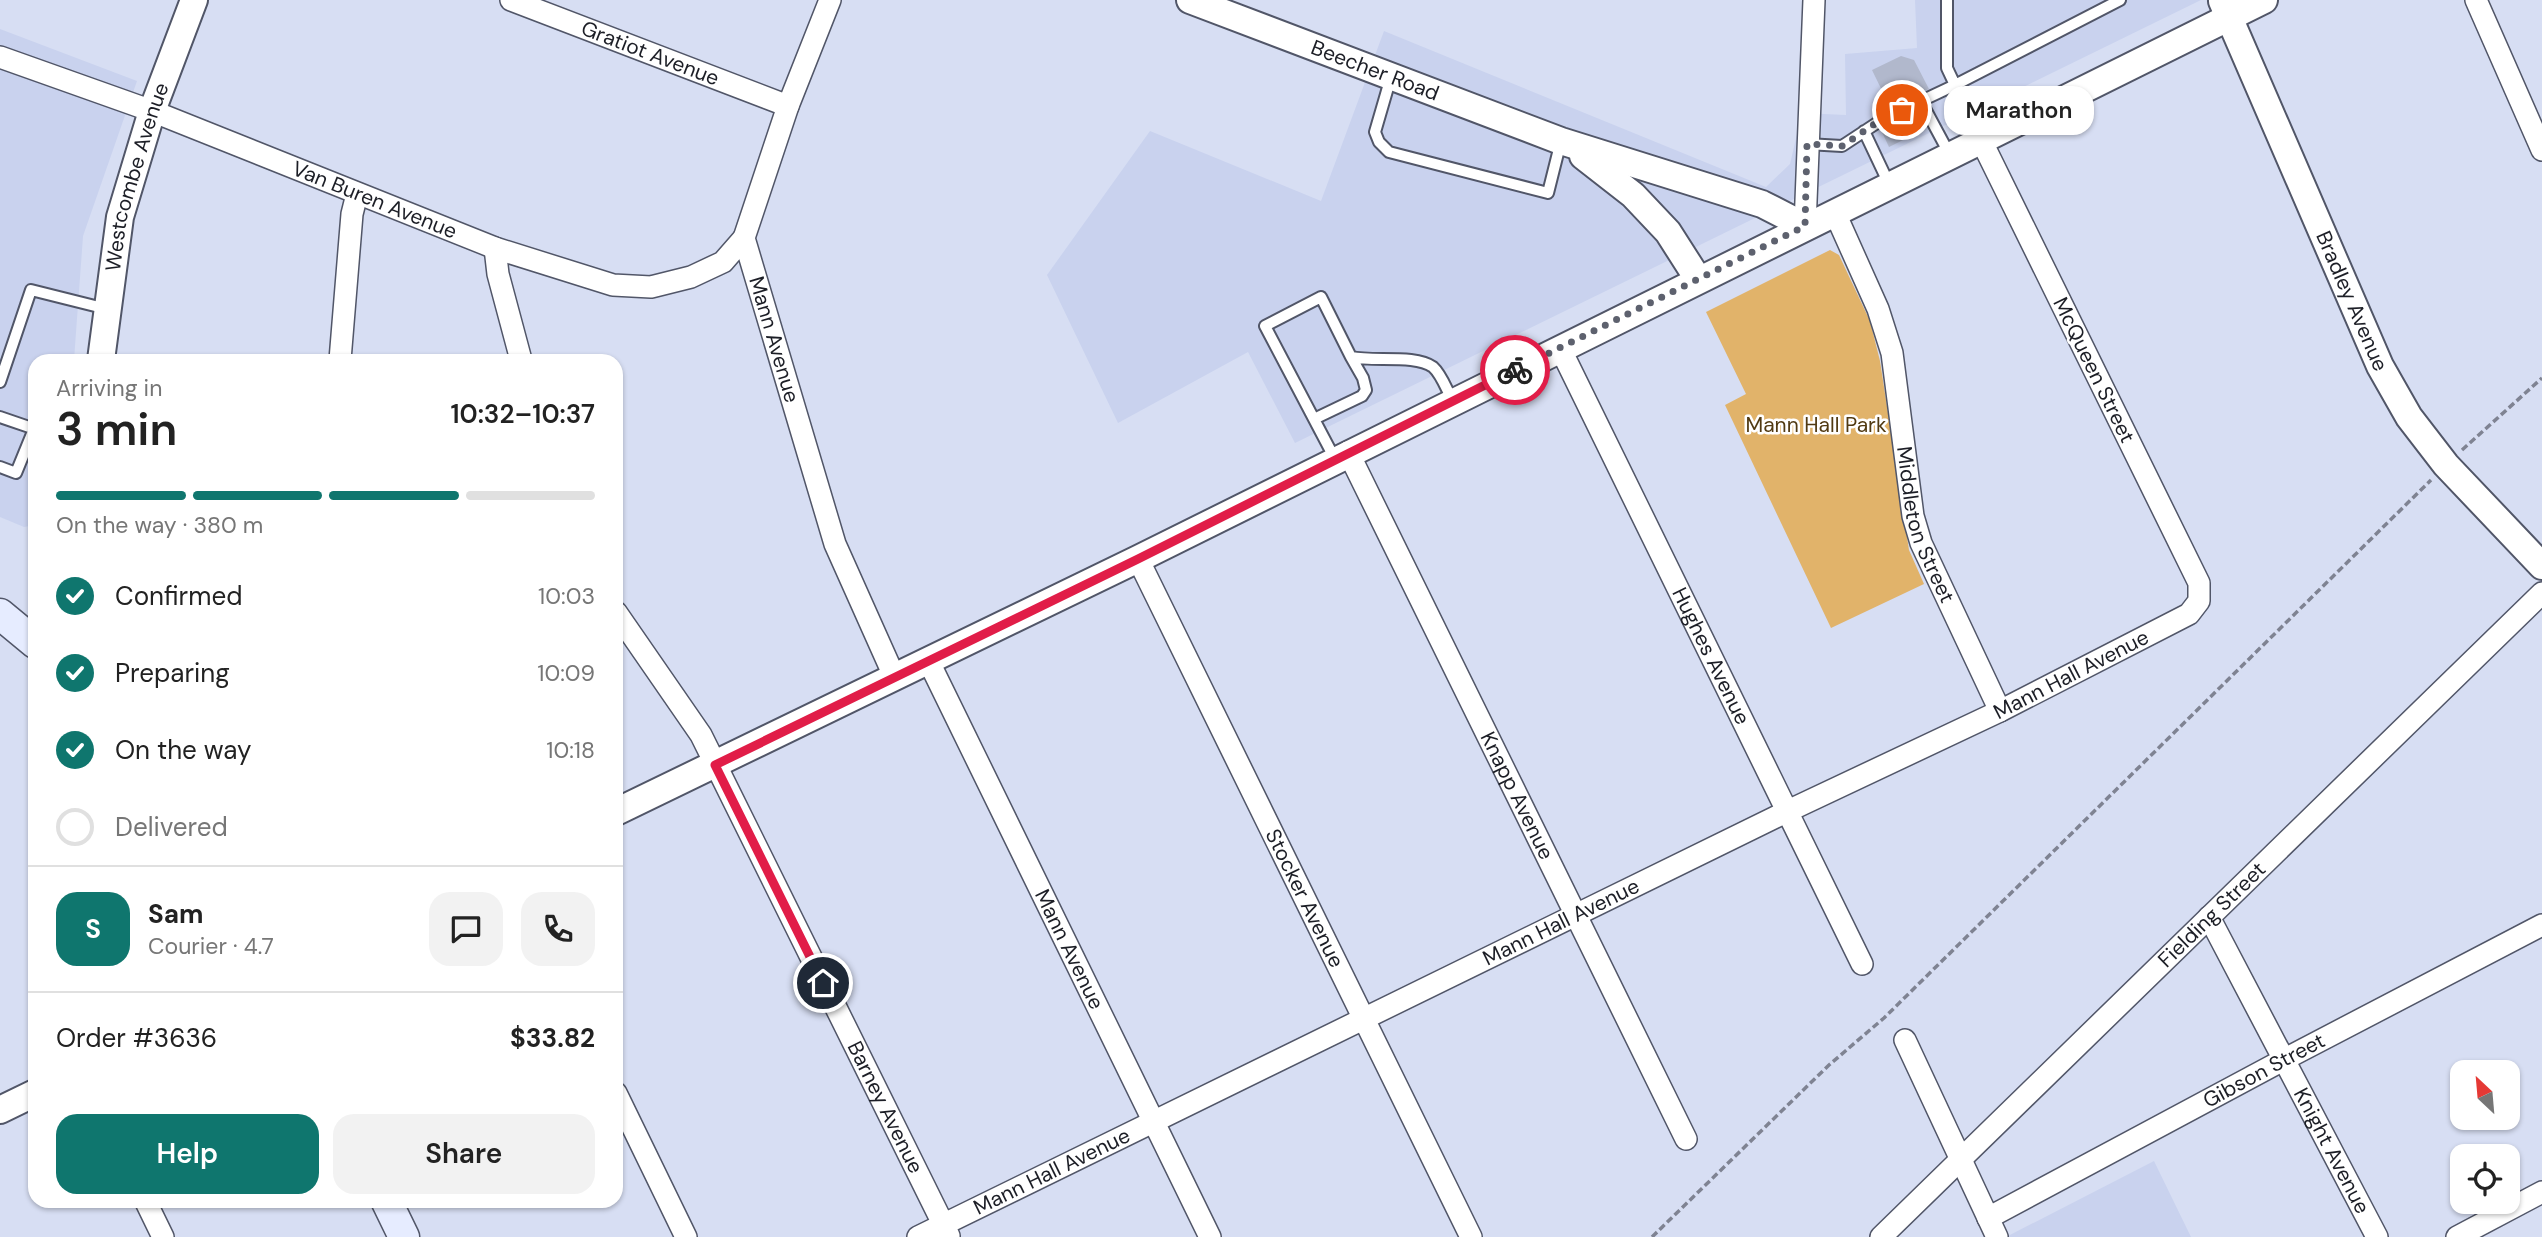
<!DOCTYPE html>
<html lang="en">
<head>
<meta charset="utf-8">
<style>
  body { margin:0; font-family:"DM Sans",sans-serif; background:#f2f2f2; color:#222; height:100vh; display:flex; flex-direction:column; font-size:26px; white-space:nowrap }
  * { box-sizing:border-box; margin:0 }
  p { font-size:23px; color:#767676 }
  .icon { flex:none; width:38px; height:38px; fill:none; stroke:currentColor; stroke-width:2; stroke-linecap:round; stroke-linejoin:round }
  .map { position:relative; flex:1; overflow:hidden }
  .details { position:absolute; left:28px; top:354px; width:595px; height:854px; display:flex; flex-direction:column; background:#fff; border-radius:21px; box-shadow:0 2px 5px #0004 }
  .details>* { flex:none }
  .needle { width:46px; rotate:334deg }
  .tools { position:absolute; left:2450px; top:1060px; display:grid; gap:14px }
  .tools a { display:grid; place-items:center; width:70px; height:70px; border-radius:14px; background:#fff; box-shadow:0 2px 5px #0004; font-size:35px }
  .pin { position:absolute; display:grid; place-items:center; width:60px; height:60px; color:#fff; margin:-30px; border:4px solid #fff; border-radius:50%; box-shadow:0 2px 7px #0007 }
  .courier { position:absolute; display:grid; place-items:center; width:70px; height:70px; margin:-35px; border:5px solid #e11d48; border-radius:50%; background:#fff; color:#222; box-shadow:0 2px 9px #0007 }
  .bubble { position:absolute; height:49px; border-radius:21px; background:#fff; box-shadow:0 2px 5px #0004; font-size:23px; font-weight:600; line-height:49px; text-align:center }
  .overview em { font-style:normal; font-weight:600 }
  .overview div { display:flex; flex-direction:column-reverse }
  .overview { display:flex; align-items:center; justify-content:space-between; height:119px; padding:0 28px }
  h1 { font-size:46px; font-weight:600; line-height:52px }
  .bar { display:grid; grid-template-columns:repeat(4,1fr); gap:10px 7px; align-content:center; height:84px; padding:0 28px }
  .bar i { height:9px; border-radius:5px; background:#e0e0e0 }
  .bar .selected { background:#0f766e }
  .bar p { grid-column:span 4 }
  .line { display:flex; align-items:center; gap:18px; padding:0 28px; border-top:2px solid #e0e0e0 }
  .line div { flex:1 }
  .round { display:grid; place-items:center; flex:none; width:74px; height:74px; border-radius:21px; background:#f2f2f2 }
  ol { padding:0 28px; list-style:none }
  li { display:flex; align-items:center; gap:21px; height:77px }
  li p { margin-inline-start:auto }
  li .icon { padding:7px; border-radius:50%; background:#0f766e; color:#fff; stroke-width:4 }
  li:last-child { color:#767676 }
  li i { width:38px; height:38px; border:4px solid #e0e0e0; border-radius:50% }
  .action { display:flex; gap:14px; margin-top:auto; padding:14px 28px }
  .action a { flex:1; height:80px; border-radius:21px; background:#0f766e; color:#fff; font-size:28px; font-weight:600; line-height:80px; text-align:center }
  .action a+a { background:#f2f2f2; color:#222 }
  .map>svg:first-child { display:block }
  .built { fill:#c9d2ee }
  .green { fill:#e1b36a }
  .building { fill:#b1b8cc }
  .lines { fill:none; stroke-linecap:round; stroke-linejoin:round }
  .service-casing { stroke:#515668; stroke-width:14 }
  .minor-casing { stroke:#515668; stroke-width:24 }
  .tertiary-casing { stroke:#515668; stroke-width:30 }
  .secondary-casing { stroke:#515668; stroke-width:33 }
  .path { stroke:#7f8392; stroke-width:3.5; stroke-dasharray:7 3.5; stroke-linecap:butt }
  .service { stroke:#fff; stroke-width:10 }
  .minor { stroke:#fff; stroke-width:21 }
  .tertiary { stroke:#fff; stroke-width:26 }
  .secondary { stroke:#e6ecff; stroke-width:30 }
  .done { stroke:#5d616e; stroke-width:7; stroke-dasharray:0 12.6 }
  .route { stroke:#e11d48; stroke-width:9 }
  .labels { text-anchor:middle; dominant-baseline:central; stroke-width:5; stroke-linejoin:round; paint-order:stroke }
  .street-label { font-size:21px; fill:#1c1e26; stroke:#fff }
  .park-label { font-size:21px; fill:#513a12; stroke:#fff }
</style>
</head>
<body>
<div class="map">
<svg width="2542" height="1237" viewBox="0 0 2542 1237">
  <rect width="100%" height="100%" fill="#d7def3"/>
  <path class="built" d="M1915 0H2201L1295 443 1248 352 1118 423 1047 275 1150 131 1321 201 1384 31 1766 187 1790 164 1802 113 1846 115 1845 54 1917 48Z
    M0 29 137 81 83 236 74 360H35V525L24 527 0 517Z
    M2154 1161 2191 1237H2006Z"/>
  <path class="green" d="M1830 250 1839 255 1870 321 1880 361 1909 550 1924 584 1831 628 1725 405 1746 394 1706 312Z"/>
  <path class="building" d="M1901 56 1914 60 1929 89 1890 107 1872 70Z
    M1908 116 1917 133 1889 147 1881 130Z"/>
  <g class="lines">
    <defs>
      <path id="service" d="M1947 0V68L1981 140
        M1391 77 1375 132 1379 142 1389 152 1548 193 1561 141
        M1921 101 1950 155
        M1864 131 1890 186
        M1807 144 1842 146 1883 119 1955 85 2120 0
        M0 382 31 290 107 309
        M0 417 35 429
        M1314 419 1362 396 1366 390 1363 378 1351 357
        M1335 459 1265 326 1321 297 1351 357C1374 362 1415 354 1433 367 1442 375 1447 391 1453 401
        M0 467 16 473 34 429"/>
      <g id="minor">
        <path id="s1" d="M511 0 788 106"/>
        <path id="s2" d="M830 0 788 106 744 238 835 544 894 676"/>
        <path d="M2476 0 2542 150"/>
        <path id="s3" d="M0 57 152 111 495 248 613 285 651 287 691 277 723 262 744 238"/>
        <path id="s4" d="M1835 213 1878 309 1892 353 1913 516 1921 543 2000 711"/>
        <path d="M1805 226 1814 0"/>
        <path d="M495 248 498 274 521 360"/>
        <path id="s5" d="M1560 348 1862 964"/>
        <path d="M340 360 352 214 357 194"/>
        <path id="s6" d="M1348 452 1686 1139"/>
        <path id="s7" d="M1138 559 1471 1237"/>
        <path id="s8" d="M616 612 701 735 949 1236"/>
        <path id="s9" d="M928 660 1210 1237"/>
        <path id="s10" d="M2209 917 2377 1237"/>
        <path d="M1905 1040 1997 1237"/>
        <path d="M616 1093 686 1237"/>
        <path d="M145 1200 163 1237"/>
        <path id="s11" d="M1988 1218 2285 1059 2542 925"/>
        <path id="s12" d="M918 1237 1788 811 2000 711 2189 614 2199 601V583L1981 140"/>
        <path id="s13" d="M1881 1237 2542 593"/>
        <path d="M2457 1237 2542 1192"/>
      </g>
      <g id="tertiary">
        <path id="s14" d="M1190 0 1561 141 1762 204 1805 226"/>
        <path id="s15" d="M2222 1 2380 366 2409 417 2446 465 2542 566"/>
        <path d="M1583 156 1633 195 1668 232 1698 279"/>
        <path id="s16" d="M101 360 120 217 152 111 194 0"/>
        <path d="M616 812 1138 559 2264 0"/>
        <path d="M0 1110 35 1093"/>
      </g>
      <path id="secondary" d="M0 614 35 643
        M386 1200 404 1237"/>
    </defs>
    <use href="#service" class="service-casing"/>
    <use href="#minor" class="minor-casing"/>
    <use href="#tertiary" class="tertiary-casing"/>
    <use href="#secondary" class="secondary-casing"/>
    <path class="path" d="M2462 450 2542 378
      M1652 1237 1829 1065 1884 1018 2431 480"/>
    <use href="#service" class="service"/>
    <use href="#minor" class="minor"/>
    <use href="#tertiary" class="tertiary"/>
    <use href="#secondary" class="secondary"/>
  </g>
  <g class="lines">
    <path class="done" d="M1515 370 1805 226 1807 144 1842 146 1882 119 1902 110"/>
    <path class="route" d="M823 983 715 765 1138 559 1515 370"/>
  </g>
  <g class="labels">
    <g class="street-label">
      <text stroke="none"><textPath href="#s1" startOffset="149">Gratiot Avenue</textPath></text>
      <text stroke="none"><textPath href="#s14" startOffset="198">Beecher Road</textPath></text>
      <text stroke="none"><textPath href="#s16" startOffset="187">Westcombe Avenue</textPath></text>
      <text stroke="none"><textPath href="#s3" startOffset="401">Van Buren Avenue</textPath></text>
      <text stroke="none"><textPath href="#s15" startOffset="327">Bradley Avenue</textPath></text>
      <text stroke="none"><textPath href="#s2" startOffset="359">Mann Avenue</textPath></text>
      <text transform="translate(2094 370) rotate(64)">McQueen Street</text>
      <text stroke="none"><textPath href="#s4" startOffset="327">Middleton Street</textPath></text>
      <text stroke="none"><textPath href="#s5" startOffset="343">Hughes Avenue</textPath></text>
      <text stroke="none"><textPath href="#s12" startOffset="1283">Mann Hall Avenue</textPath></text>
      <text stroke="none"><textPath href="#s6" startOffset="383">Knapp Avenue</textPath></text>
      <text stroke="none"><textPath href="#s7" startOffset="378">Stocker Avenue</textPath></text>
      <text stroke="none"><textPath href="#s13" startOffset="462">Fielding Street</textPath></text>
      <text stroke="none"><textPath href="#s12" startOffset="716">Mann Hall Avenue</textPath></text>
      <text stroke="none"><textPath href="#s9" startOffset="322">Mann Avenue</textPath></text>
      <text stroke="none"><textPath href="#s11" startOffset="313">Gibson Street</textPath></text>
      <text stroke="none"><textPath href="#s8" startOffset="565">Barney Avenue</textPath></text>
      <text stroke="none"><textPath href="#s10" startOffset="264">Knight Avenue</textPath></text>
      <text stroke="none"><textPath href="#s12" startOffset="149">Mann Hall Avenue</textPath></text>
    </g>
    <g class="park-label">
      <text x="1816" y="425">Mann Hall Park</text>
    </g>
  </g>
</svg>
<div class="tools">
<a><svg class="needle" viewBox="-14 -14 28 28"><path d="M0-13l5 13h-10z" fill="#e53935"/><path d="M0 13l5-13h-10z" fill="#767676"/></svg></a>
<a><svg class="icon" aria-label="locate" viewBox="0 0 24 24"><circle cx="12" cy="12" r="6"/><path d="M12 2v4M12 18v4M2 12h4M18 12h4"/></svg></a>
</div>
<div class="pin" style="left:1902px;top:110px;background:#ea580c"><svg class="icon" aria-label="bag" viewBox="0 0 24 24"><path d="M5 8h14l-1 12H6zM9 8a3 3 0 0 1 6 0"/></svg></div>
<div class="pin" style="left:823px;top:983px;background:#1f2937"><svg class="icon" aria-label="home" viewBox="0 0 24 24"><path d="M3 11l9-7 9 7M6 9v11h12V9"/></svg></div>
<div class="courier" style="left:1515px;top:370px"><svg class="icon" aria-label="bike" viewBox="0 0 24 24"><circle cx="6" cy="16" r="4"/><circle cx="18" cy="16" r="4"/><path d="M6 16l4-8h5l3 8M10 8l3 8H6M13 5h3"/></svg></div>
<div class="bubble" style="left:1944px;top:86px;width:150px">Marathon</div>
<section class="details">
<div class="overview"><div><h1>3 min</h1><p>Arriving in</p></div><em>10:32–10:37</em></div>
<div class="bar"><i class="selected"></i><i class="selected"></i><i class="selected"></i><i></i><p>On the way · 380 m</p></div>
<ol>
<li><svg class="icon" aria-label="check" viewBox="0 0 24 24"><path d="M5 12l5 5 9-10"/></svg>Confirmed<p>10:03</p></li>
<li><svg class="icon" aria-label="check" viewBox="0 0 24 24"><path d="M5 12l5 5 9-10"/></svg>Preparing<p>10:09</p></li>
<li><svg class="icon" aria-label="check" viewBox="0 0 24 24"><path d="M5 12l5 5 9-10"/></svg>On the way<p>10:18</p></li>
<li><i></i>Delivered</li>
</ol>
<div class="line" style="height:126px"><b class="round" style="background:#0f766e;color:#fff">S</b><div><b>Sam</b><p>Courier · 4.7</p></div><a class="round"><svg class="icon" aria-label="chat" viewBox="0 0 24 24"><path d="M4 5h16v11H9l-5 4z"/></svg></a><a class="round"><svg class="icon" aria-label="phone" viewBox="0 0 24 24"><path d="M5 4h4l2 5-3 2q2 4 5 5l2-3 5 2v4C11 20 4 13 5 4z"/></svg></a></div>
<div class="line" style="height:91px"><div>Order #3636</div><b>$33.82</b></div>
<div class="action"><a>Help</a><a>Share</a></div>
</section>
</div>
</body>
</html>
